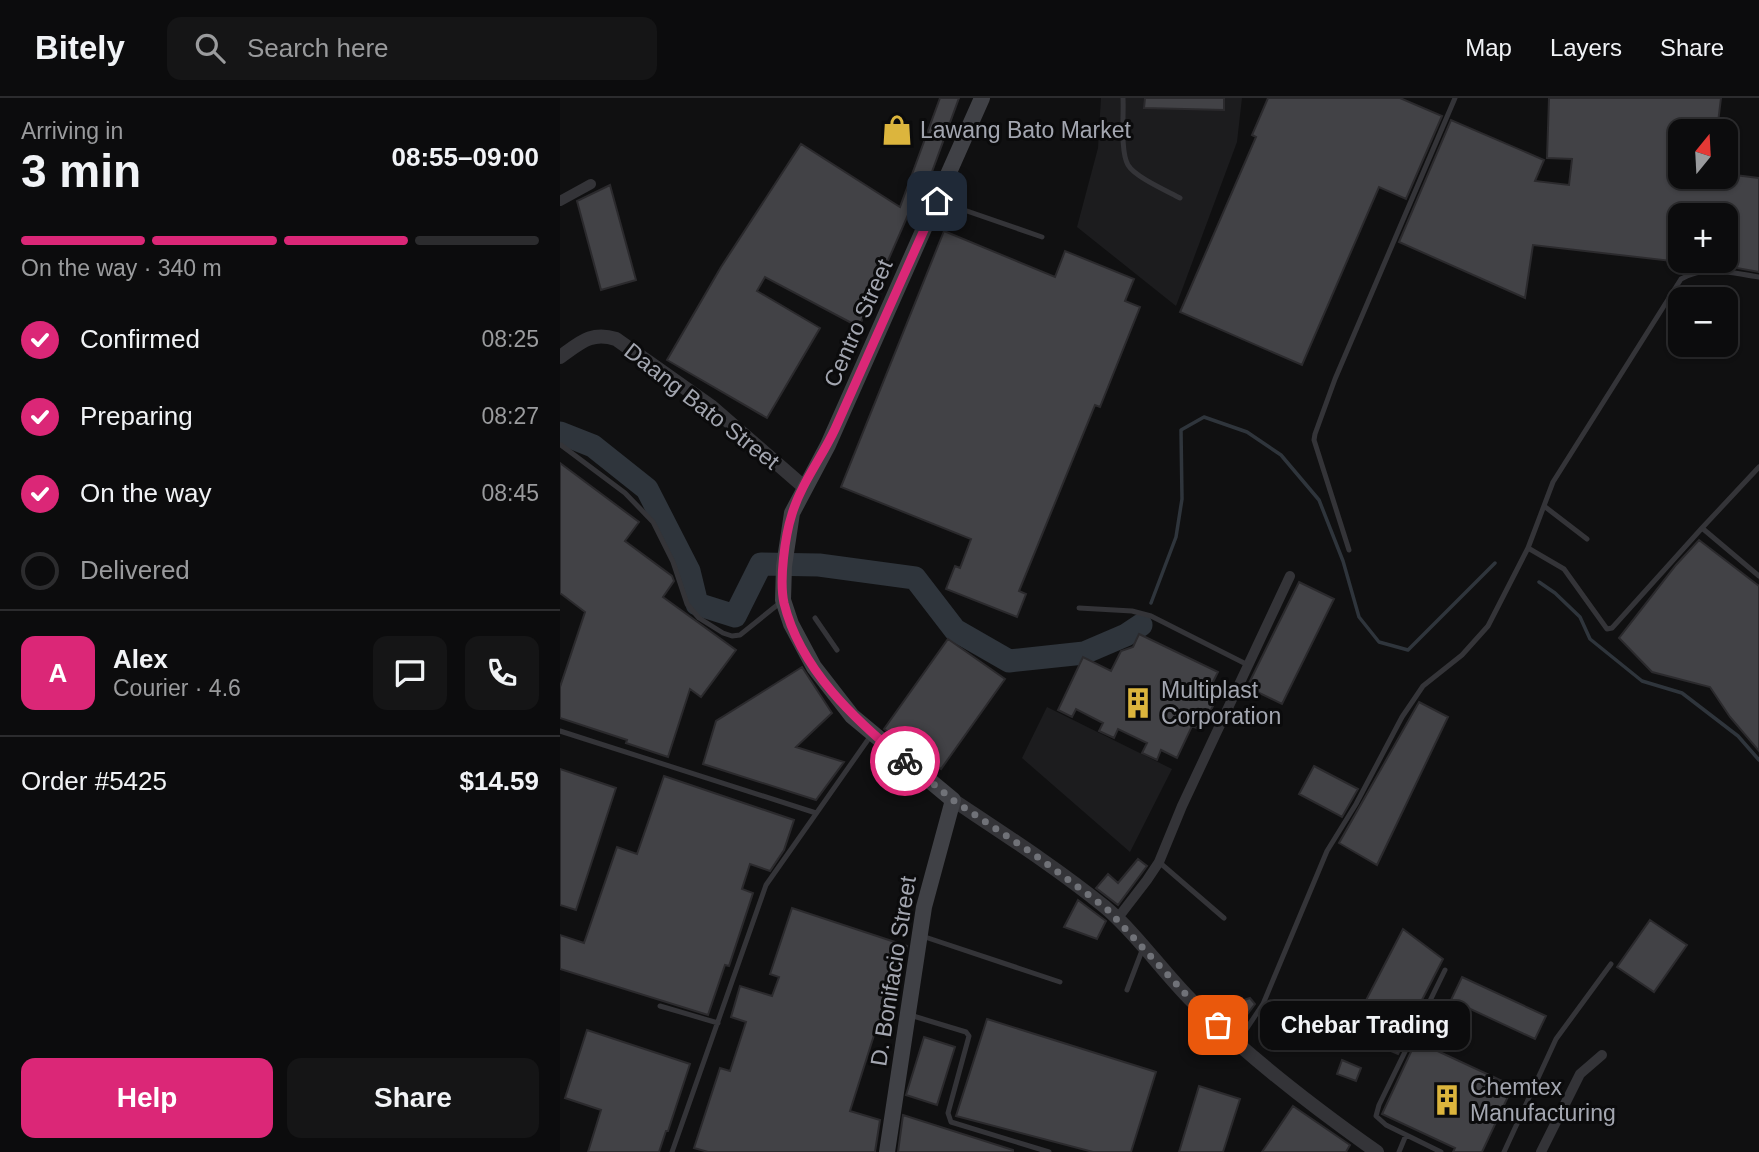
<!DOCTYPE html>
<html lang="en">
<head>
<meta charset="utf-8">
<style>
  body { margin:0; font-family:Arial,sans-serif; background:#151516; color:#f1f3f6; height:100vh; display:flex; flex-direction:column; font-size:26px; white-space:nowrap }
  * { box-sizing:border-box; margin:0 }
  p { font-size:23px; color:#9a9b9d }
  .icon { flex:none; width:38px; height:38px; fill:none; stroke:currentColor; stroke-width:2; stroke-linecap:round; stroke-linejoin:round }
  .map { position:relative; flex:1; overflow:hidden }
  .details { display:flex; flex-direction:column; background:#0c0c0d; width:560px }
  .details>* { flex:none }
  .needle { width:46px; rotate:18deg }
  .buttons { position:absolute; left:1108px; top:21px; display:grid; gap:14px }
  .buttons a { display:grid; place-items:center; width:70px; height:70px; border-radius:14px; background:#0c0c0d; box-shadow:0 2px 5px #0004,0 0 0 2px #2c2c2e; font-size:35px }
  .pin { position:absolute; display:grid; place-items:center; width:60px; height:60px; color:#fff; margin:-30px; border-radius:14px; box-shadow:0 4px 10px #0006 }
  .courier { position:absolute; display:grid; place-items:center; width:70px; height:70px; margin:-35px; border:5px solid #db2777; border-radius:50%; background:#fff; color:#222; box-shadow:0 2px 9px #0007 }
  .bubble { position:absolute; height:49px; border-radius:14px; background:#0c0c0d; box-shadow:0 2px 5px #0004,0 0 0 2px #2c2c2e; font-size:23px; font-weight:700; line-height:49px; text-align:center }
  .summary em { font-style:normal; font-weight:700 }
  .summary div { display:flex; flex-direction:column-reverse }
  .summary { display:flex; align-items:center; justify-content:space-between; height:119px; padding:0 21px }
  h1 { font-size:46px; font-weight:700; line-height:52px }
  .bar { display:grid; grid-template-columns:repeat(4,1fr); gap:10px 7px; align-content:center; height:84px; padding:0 21px }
  .bar i { height:9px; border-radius:5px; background:#2c2c2e }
  .bar .current { background:#db2777 }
  .bar p { grid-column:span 4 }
  .line { display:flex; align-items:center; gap:18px; padding:0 21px; border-top:2px solid #2c2c2e }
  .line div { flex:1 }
  .round { display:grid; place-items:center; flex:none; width:74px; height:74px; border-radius:14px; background:#151516 }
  ol { padding:0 21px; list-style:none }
  li { display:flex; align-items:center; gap:21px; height:77px }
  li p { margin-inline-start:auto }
  li .icon { padding:7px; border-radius:50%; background:#db2777; color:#fff; stroke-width:4 }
  li:last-child { color:#9a9b9d }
  li i { width:38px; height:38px; border:4px solid #2c2c2e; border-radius:50% }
  .button { display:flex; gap:14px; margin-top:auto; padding:14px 21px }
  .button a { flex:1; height:80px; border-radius:14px; background:#db2777; color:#fff; font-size:28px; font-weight:700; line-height:80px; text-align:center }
  .button a+a { background:#151516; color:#f1f3f6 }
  header { display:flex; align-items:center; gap:42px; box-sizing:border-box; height:98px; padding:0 35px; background:#0c0c0d; border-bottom:2px solid #2c2c2e }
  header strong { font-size:33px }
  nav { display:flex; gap:38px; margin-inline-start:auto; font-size:24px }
  .search { width:490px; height:63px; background:#151516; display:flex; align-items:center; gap:18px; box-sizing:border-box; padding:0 24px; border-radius:14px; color:#9a9b9d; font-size:26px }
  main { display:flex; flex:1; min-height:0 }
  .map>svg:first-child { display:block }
  .built { fill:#1c1c1e }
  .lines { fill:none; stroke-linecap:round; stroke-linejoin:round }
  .stream { stroke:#2f353c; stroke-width:3.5 }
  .river { stroke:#2f353c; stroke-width:23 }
  .building { fill:#424246; stroke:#2b2a2d; stroke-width:2 }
  .service { stroke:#343438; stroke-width:5 }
  .minor { stroke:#343438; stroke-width:10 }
  .tertiary { stroke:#343438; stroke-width:14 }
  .secondary { stroke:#404146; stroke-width:16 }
  .done { stroke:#707278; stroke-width:7; stroke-dasharray:0 12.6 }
  .route { stroke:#db2777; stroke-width:9 }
  .labels { text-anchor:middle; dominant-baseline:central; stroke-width:6; stroke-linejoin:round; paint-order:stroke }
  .poi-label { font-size:23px; fill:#a3a6b0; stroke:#0b0b0c; text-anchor:start }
  .street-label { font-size:23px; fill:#a3a6b0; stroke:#0b0b0c }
</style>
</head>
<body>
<header>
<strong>Bitely</strong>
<div class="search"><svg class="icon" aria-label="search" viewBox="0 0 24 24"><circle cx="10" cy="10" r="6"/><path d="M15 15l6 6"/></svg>Search here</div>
<nav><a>Map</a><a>Layers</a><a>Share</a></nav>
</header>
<main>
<section class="details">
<div class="summary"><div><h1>3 min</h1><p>Arriving in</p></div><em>08:55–09:00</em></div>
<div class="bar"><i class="current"></i><i class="current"></i><i class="current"></i><i></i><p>On the way · 340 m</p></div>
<ol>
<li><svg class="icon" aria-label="check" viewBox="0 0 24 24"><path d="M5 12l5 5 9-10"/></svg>Confirmed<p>08:25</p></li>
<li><svg class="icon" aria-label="check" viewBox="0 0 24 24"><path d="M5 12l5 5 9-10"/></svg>Preparing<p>08:27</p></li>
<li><svg class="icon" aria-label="check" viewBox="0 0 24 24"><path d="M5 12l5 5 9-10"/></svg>On the way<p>08:45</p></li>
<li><i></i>Delivered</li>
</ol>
<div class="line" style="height:126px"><b class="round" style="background:#db2777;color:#fff">A</b><div><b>Alex</b><p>Courier · 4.6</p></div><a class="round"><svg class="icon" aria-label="chat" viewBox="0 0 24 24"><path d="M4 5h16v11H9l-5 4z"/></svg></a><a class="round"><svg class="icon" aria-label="phone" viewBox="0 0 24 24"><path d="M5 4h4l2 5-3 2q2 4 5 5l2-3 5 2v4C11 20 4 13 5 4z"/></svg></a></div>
<div class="line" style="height:91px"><div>Order #5425</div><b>$14.59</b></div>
<div class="button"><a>Help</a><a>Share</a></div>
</section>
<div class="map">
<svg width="1199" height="1054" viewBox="0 0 1199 1054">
  <rect width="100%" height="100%" fill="#101011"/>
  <path class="built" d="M541 0H682L677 44 616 208 517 129 538 50Z
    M487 609 612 671 570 754 462 660Z"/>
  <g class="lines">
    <path class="stream" d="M979 484 995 495 1020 519 1030 541 1082 583 1122 595 1178 638 1199 662
      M591 505 616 439 622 401 621 332 644 319 687 334 721 357 759 402 783 463 799 519 819 544 848 552 935 465"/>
    <path class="river" d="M0 335 33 348 87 391 129 473 137 506 175 518 201 466 259 467 355 480 395 532 449 563 524 555 566 537 581 527"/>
  </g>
  <path class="building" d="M380 0H399L358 112 351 110 299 229 205 179 197 193 260 230 207 320 107 262 161 169 241 46 340 109Z
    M585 0H664V12L584 10Z
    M708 0H840L882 18 846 101 819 89 742 267 620 214 696 39 692 37Z
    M989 0H1161L1157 33H1120V79H1166V76L1199 80V174L1166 168V117H1120V164L973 147 965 200 839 144 891 22 984 62 975 83 1009 87 1012 61 987 60Z
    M50 87 76 182 41 192 17 103Z
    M384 133 495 179 505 153 574 181 565 203 580 209 540 309 535 307 459 493 466 496 457 519 386 491 395 468 400 470 411 441 281 389Z
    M0 365 79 424 65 443 112 478 114 483 103 499 176 552 141 599 130 591 108 659 66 645 67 642 0 620V589L25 514 0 495Z
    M1139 442 1199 488V653L1170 619 1150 589 1092 574 1059 540 1116 467Z
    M739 484 774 501 722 606 687 589Z
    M579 536 658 574 648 594 658 598 641 632 632 628 617 660 601 652 597 662 582 655 587 645 558 631 554 640 539 633 543 625 516 611 512 619 498 612 523 559 551 573 561 553 573 549Z
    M388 541 445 581 381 671 324 631Z
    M242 569 272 615 236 649 284 664 256 702 143 666 156 623Z
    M859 604 888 619 817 767 779 745Z
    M754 668 798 691 782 719 739 696Z
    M0 671 56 690 16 812 0 807Z
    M104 678 234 722 224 752 210 773 190 766 182 791 193 795 169 868 165 867 148 917 0 871V837L24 845 57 749 77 756Z
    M578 761 587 768 558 807 536 790 548 776 558 785Z
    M518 802 546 823 537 841 504 829Z
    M232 810 347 848 320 932 316 931 290 1013 320 1022 315 1054H148L134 1050 160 970 170 973 186 924 171 919 180 888 212 898 219 879 210 876Z
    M1090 822 1127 847 1094 894 1057 869Z
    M843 831 883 861 845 935 847 938 838 956 814 946 824 921 802 910Z
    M902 879 986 918 975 941 891 902Z
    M690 900 695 906 680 926 671 927 655 912Z
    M427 921 596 974 571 1054H533L396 1018Z
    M27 932 130 966 108 1033H106L99 1054H28L41 1012 5 1000Z
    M364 939 395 949 377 1007 346 997Z
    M856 943 953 988 922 1054H893L895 1050 822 1016Z
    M782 962 801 970 796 983 777 976Z
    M639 988 680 1001 663 1054H619Z
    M733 1008 790 1047 786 1054H702Z
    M343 1017 453 1052V1054H338Z"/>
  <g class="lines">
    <path class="service" d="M563 0C564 16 560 53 568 67 575 79 607 93 620 100
      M378 103 482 139
      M1 347 65 395 93 424 113 464 127 506 139 520 163 535 172 538 180 537 221 504
      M984 408 1027 441
      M1142 430 1199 369
      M968 450 993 384 1121 181C1147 166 1170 175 1199 179
      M789 452 754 342 755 336 775 281 895 0
      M519 510 572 513 591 518 688 567
      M255 520 277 552
      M0 633 256 715
      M599 764 664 820
      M362 838 500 884
      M567 892 583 850
      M100 908 158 925
      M350 917 406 934 409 938 388 1015 391 1024 489 1054
      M677 945 703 906 767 753 796 706 842 619 863 588 902 557 928 528 968 450 1004 471 1047 531 1052 530 1142 430 1199 478
      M112 1054 206 787 312 636
      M839 1054 846 1037
      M881 1054 826 1027 816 1018 819 1007 885 872
      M944 1054 996 941 1051 866"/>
    <path class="minor" d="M0 103 31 86
      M557 821 587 782 599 764 622 708 730 478
      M981 1054 1020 976 1042 957"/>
    <path class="tertiary" d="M0 259C20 245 31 233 56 241L152 309 244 389
      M393 702C444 736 497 770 545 809 577 836 602 873 632 903 688 959 752 1008 817 1054"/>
    <path class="secondary" d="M327 1054 364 809 393 702 292 618 254 569 231 526 223 502 224 468 232 415 268 347 422 0"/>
  </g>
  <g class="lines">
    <path class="done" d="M345 663 393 702 475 757 546 810 631 902 658 927"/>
    <path class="route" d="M345 663C295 622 240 571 224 505 219 482 225 438 232 416 241 386 262 359 275 331 309 254 343 179 377 103"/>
  </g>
  <defs>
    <symbol id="shop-bare" viewBox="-9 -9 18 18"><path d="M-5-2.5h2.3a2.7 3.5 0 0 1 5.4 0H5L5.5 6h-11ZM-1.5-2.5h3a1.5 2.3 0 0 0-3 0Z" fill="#dcb53d" stroke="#0b0b0c" stroke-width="2.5" paint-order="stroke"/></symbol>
    <symbol id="building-bare" viewBox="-9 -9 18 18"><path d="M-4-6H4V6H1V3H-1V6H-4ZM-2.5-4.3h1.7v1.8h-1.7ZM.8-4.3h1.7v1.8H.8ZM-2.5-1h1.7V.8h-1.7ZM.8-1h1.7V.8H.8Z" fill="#dcb53d" stroke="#0b0b0c" stroke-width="2.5" paint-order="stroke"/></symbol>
  </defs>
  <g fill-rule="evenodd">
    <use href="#shop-bare" x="315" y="10" width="44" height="44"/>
    <use href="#building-bare" x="556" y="583" width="44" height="44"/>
    <use href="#building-bare" x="865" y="980" width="44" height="44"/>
  </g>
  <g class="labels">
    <g class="poi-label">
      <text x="360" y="32">Lawang Bato Market</text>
      <text x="601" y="592">Multiplast<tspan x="601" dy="26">Corporation</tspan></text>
      <text x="910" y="989">Chemtex<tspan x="910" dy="26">Manufacturing</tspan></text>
    </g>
    <g class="street-label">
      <text transform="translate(298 225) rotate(-66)">Centro Street</text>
      <text transform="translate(142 308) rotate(38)">Daang Bato Street</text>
      <text transform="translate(333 873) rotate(-81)">D. Bonifacio Street</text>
    </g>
  </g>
</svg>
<div class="buttons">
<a><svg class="needle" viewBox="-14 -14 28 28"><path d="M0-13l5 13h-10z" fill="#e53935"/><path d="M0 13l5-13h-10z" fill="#9a9b9d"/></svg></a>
<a>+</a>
<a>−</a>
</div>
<div class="pin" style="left:658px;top:927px;background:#ea580c"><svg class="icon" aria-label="bag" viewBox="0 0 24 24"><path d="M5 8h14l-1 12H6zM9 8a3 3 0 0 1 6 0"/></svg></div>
<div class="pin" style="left:377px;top:103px;background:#1f2937"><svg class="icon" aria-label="home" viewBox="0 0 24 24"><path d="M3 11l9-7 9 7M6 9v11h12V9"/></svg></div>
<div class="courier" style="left:345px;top:663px"><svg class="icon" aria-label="bike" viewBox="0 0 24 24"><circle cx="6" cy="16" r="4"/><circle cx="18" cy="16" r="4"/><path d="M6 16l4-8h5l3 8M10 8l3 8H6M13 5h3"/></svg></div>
<div class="bubble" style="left:700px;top:903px;width:210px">Chebar Trading</div>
</div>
</main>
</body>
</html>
